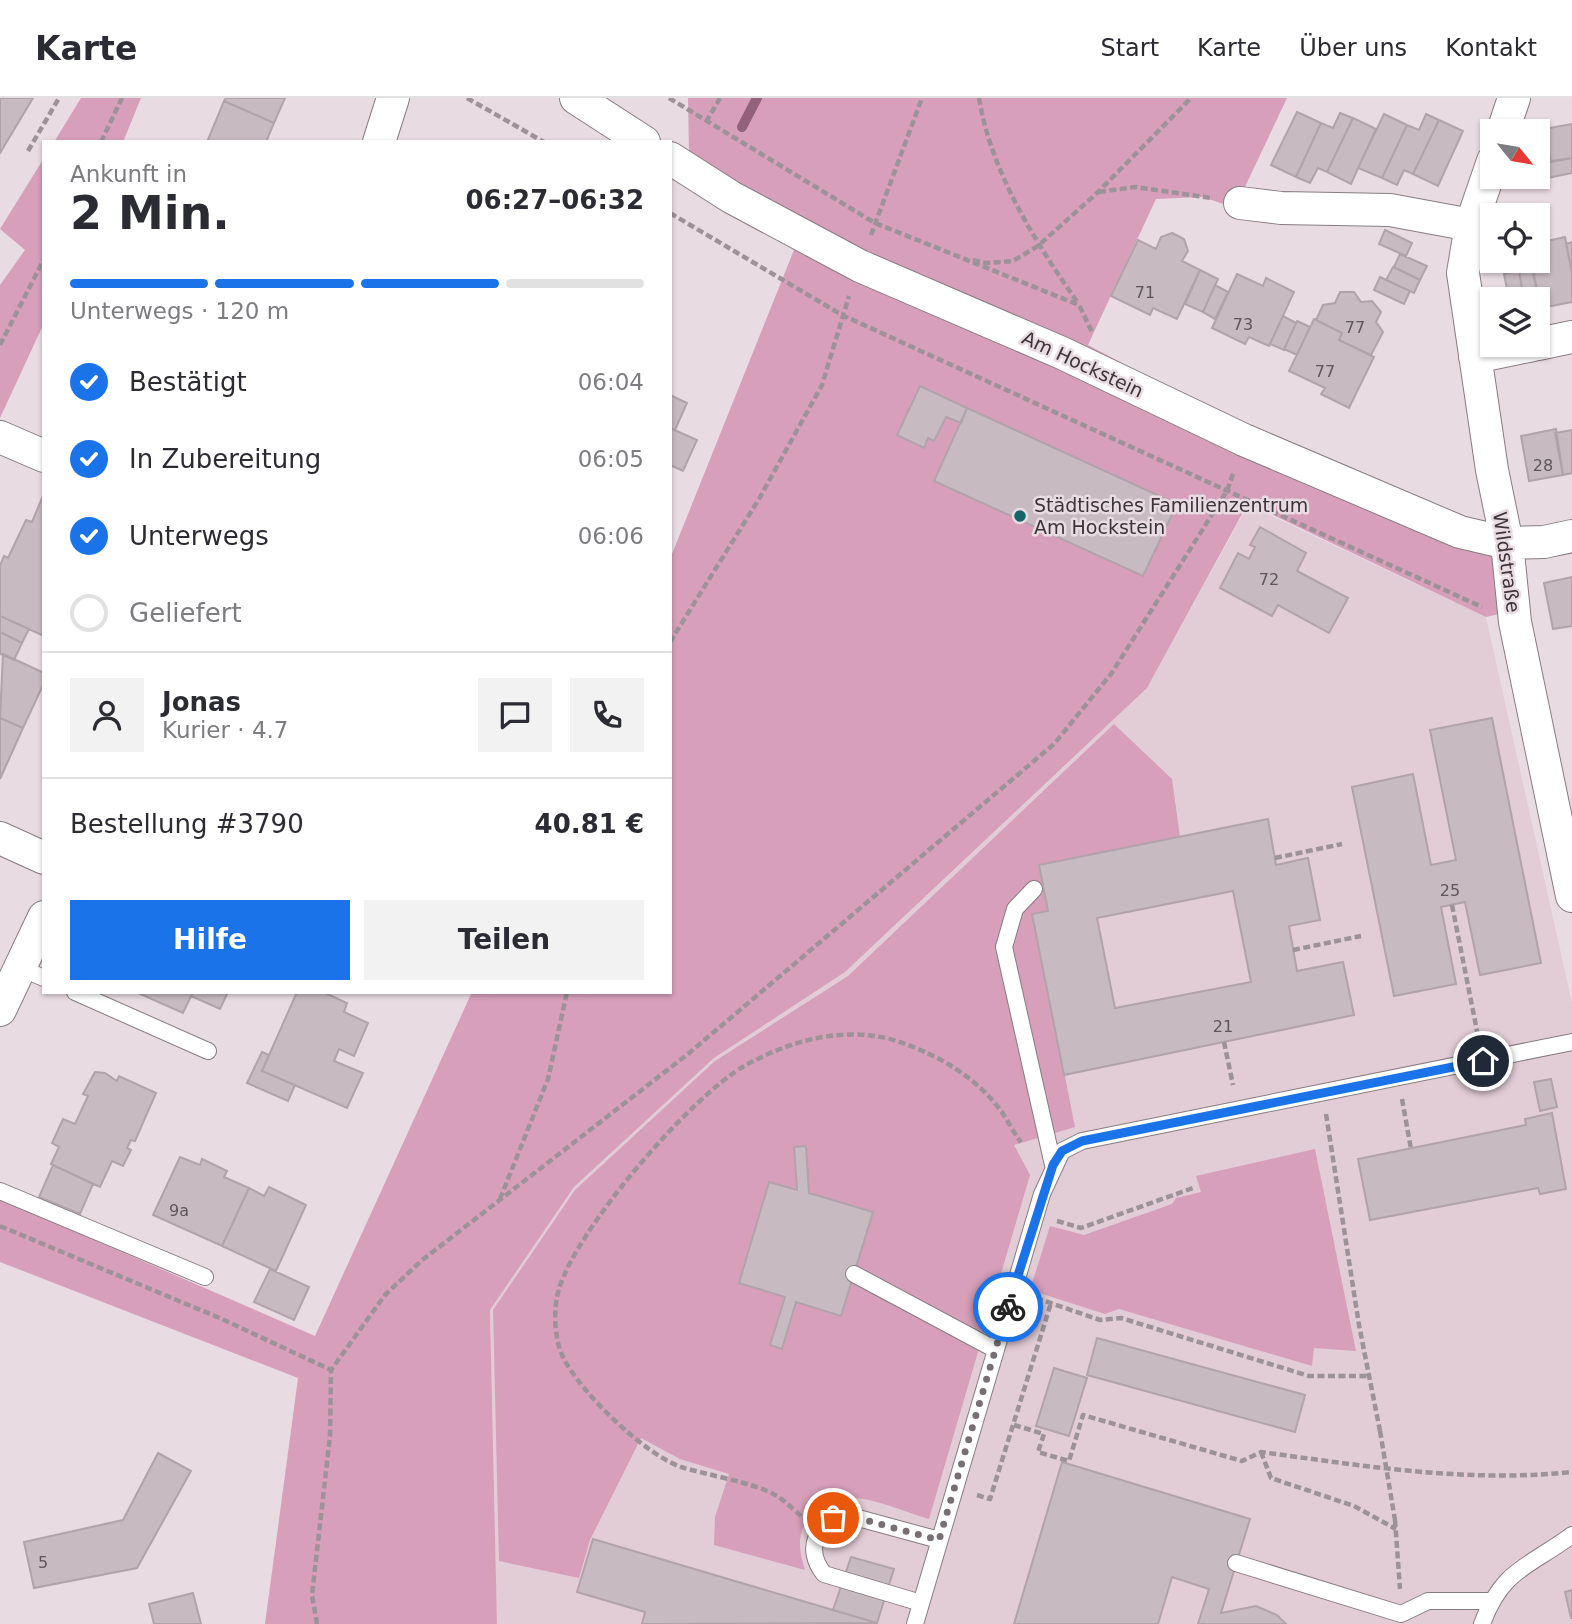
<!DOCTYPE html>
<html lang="de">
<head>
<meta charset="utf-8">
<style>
  body { margin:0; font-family:"DejaVu Sans",sans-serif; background:#f2f2f3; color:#2b2b33; height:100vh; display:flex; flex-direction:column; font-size:26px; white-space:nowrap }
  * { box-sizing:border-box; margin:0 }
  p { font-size:23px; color:#7c7c81 }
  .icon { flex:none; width:38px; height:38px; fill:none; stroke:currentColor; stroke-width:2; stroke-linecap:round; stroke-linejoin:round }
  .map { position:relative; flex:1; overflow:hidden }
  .drawer { position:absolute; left:42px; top:42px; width:630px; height:854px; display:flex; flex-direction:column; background:#fff; border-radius:0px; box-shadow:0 2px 5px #0004 }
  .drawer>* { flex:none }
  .needle { width:46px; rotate:120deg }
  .buttons { position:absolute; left:1480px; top:21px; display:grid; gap:14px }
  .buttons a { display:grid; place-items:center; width:70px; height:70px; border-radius:0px; background:#fff; box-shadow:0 2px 5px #0004; font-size:35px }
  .pin { position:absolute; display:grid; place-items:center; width:60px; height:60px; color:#fff; margin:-30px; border:4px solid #fff; border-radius:50%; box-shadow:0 2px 7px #0007 }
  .courier { position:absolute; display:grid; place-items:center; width:70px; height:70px; margin:-35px; border:5px solid #1a73e8; border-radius:50%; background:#fff; color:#222; box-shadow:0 2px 9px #0007 }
  .head em { font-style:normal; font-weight:800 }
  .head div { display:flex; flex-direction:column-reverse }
  .head { display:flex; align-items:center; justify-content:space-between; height:119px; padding:0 28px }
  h1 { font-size:46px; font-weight:800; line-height:52px }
  .bar { display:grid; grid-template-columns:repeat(4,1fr); gap:10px 7px; align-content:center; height:84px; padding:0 28px }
  .bar i { height:9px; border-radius:5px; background:#e1e1e2 }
  .bar .on { background:#1a73e8 }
  .bar p { grid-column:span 4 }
  .line { display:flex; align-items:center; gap:18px; padding:0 28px; border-top:2px solid #e1e1e2 }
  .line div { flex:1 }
  .round { display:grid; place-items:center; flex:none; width:74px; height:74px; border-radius:0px; background:#f2f2f3 }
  ol { padding:0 28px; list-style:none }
  li { display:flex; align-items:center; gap:21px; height:77px }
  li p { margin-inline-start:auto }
  li .icon { padding:7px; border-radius:50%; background:#1a73e8; color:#fff; stroke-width:4 }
  li:last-child { color:#7c7c81 }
  li i { width:38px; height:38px; border:4px solid #e1e1e2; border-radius:50% }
  .action { display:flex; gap:14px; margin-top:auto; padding:14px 28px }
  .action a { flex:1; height:80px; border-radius:0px; background:#1a73e8; color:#fff; font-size:28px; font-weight:800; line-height:80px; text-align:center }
  .action a+a { background:#f2f2f3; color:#2b2b33 }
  header { display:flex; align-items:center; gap:42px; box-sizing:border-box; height:98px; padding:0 35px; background:#fff; border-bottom:2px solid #e1e1e2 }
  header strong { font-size:33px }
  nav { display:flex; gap:38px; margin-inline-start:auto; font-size:24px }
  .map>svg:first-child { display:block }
  .built { fill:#e2ccd6 }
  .green { fill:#d79fba }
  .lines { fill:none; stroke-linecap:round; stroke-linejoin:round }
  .stream { stroke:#916279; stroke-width:10 }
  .building { fill:#c7bac0; stroke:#b1a3a9; stroke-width:2; fill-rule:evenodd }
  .lane-casing { stroke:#887c81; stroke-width:18 }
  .street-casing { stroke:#887c81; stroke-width:34 }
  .path { stroke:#9c9297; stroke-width:4.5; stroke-dasharray:7 3.5; stroke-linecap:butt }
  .lane { stroke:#fff; stroke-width:16 }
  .street { stroke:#fff; stroke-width:32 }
  .path-bridge { stroke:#9c9297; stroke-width:4.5; stroke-dasharray:7 3.5; stroke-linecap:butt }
  .done { stroke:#786f74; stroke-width:7; stroke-dasharray:0 12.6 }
  .route { stroke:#1a73e8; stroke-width:9 }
  .poi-dot { fill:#156467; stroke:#e9dbe2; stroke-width:2.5 }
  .labels { text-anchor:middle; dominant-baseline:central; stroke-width:5; stroke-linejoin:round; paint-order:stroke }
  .number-label { font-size:16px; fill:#5e565a }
  .street-label { font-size:19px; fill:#3b3538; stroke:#e9dbe2 }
  .poi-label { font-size:19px; fill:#3b3538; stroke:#e9dbe2; text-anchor:start }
</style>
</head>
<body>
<header>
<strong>Karte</strong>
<nav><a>Start</a><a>Karte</a><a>Über uns</a><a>Kontakt</a></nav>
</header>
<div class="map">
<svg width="1572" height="1526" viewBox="0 0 1572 1526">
  <rect width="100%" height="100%" fill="#e9dbe2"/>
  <path class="built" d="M1248 407 1486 519 1572 905V1526H497L490 1212 574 1089 714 960 845 874 1147 590Z"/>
  <path class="green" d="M81 0H141L123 44H54Z
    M688 0H1287L1235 110 1203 99 1156 101 1088 247 1248 332 1487 434 1503 515 1486 519 1248 405 1147 590 845 874 714 960 574 1089 490 1212 497 1526H265L298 1280 0 1164V1101L315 1238 472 894H670V461L804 127 689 55Z
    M44 60V225L0 320V187L25 152 0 131Z
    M1114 626 1172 681 1180 739 1039 767 1048 813 1033 817 1075 1029 1014 1047 1030 1077 929 1421C890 1410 837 1380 809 1420 796 1438 799 1452 805 1472L714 1447 715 1419 729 1376 680 1361 641 1340 590 1442 579 1480 499 1463 493 1212 575 1092 715 963 848 878Z
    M1315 1051 1356 1253 1314 1250 1312 1268 1119 1211 1105 1216 1030 1192 1050 1128 1084 1137 1172 1106 1176 1100 1201 1094 1196 1078Z"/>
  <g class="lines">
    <path class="stream" d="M742 29 757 0"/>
  </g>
  <path class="building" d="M0 0H33L0 55Z
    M226 0H285L274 25 224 3Z
    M224 3 274 25 266 44H207Z
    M1297 14 1321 25 1296 79 1271 67Z
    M1340 15 1353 20 1327 74 1318 70 1310 85 1296 79 1321 25 1333 30Z
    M1384 16 1407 27 1382 80 1358 70Z
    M1426 16 1439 22 1413 76 1404 72 1397 87 1382 80 1407 27 1419 32Z
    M1353 20 1376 31 1351 86 1327 74Z
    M1439 22 1463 33 1438 88 1413 76Z
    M1572 26V60L1551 64 1544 31Z
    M1572 60V75L1547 80 1543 64Z
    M1385 132 1412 145 1406 158 1379 146Z
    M1172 135 1184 141 1188 153 1182 163 1200 172 1177 221 1153 210 1150 217 1111 198 1138 142 1156 151 1161 139Z
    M1565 139 1572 175V204L1541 210 1531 163H1538V145Z
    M1572 144V175L1566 146Z
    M1400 156 1427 168 1420 182 1394 169Z
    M1393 169 1420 182 1414 195 1386 182Z
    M1532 170 1538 200 1524 201 1519 173Z
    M1200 172 1218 181 1203 214 1185 206Z
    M1519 173 1524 201H1509L1504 176Z
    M1237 176 1263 188 1266 180 1294 194 1269 248 1249 239 1245 246 1212 230Z
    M1380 179 1410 193 1404 206 1374 192Z
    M1215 187 1228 194 1215 221 1203 214Z
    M1340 194H1354L1361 204 1372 203 1381 214 1376 224 1383 234 1371 257 1339 242 1342 235 1316 222 1323 207 1335 205Z
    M1283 218 1296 225 1284 252 1270 246Z
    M1314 221 1342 235 1339 242 1374 259 1349 310 1321 296 1325 290 1289 273Z
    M1297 223 1310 229 1297 257 1284 251Z
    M920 288 967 310 961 325 946 319 934 343 928 340 924 350 897 337Z
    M670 297 687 305 675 332 670 330Z
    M967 310 1177 406 1143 478 934 383Z
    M670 330 697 342 683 373 670 367Z
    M1556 331 1563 377 1529 383 1521 338Z
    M1572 332V375L1563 377 1555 335Z
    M42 400 44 401V538L0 518V468L4 458 8 460 26 422 32 424Z
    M1260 429 1306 455 1297 473 1348 500 1329 535 1278 507 1272 518 1220 490 1238 455 1249 461 1255 449 1250 447Z
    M1572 479V528L1553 531 1544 485Z
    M0 518 29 531 22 545 0 534Z
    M0 534 22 545 14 562 0 556Z
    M3 556 44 575V585L23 630 0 620Z
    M0 620 23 630 0 681Z
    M1492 620 1541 865 1480 877 1465 804 1441 809 1456 886 1394 898 1352 689 1413 676 1431 767 1456 762 1430 632Z
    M1268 721 1276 767 1308 760 1320 822 1289 828 1297 873 1343 864 1354 917 1064 977 1032 816 1048 813 1039 767ZM1233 793 1251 884 1115 910 1097 820Z
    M136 894H193L183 915Z
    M193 894H228L220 911 191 898Z
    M297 894H323L347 905 344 914 368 925 354 958 339 951 334 963 363 975 347 1010 262 973Z
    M262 954 269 957 262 973 295 987 288 1003 247 985Z
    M95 974 105 975 117 983 119 978 156 995 135 1043 131 1042 127 1050 131 1052 123 1068 112 1063 100 1089 51 1066 59 1049 52 1045 63 1021 75 1026 88 998 83 996Z
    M1551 981 1557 1009 1540 1013 1534 984Z
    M1552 1015 1566 1091 1540 1096 1538 1090 1370 1122 1358 1061 1526 1027 1525 1021Z
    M806 1048 809 1095 873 1114 841 1218 796 1204 782 1251 770 1247 785 1199 739 1185 769 1084 797 1092 794 1049Z
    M180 1059 200 1067 202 1061 227 1073 224 1079 249 1090 222 1148 153 1117Z
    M53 1067 93 1086 80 1116 39 1099Z
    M269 1089 306 1107 276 1173 222 1148 249 1090 264 1098Z
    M270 1171 309 1189 294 1222 254 1204Z
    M1097 1240 1305 1297 1295 1334 1087 1277Z
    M1054 1270 1087 1280 1069 1338 1036 1328Z
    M158 1355 191 1373 137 1470 34 1490 24 1444 123 1422Z
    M1062 1364 1250 1421 1221 1515 1256 1508 1277 1517 1286 1526H1198L1209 1491 1172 1479 1158 1526H1014Z
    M593 1441 833 1512 877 1525 642 1526 645 1514 577 1494Z
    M851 1459 894 1471 877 1525 833 1512Z
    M1572 1492V1520H1571L1565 1494Z
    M193 1495 201 1526H154L149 1506Z"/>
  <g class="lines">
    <defs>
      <path id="lane" d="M1034 791 1015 811 1004 849 1053 1067
        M20 870 44 880
        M75 894 208 953
        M0 1093 205 1179
        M854 1176 996 1252
        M1236 1465 1401 1516 1428 1503H1490
        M921 1505 824 1476C804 1451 816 1424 847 1417L939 1442
        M915 1526 1042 1096 1062 1053 1082 1043 1572 944
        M1482 1526C1502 1471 1529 1469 1572 1437"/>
      <path id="street" d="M576 0 644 44
        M1503 33 1514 0
        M379 44 393 0
        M670 60 731 99 860 168 1062 255 1244 342 1460 434 1507 445 1544 444 1572 438
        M1493 63 1471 127 1463 175 1492 372 1507 445 1515 524 1572 798
        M1240 105 1281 110 1390 112 1471 127
        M1538 246 1572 239
        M1475 259 1533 247
        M0 339 44 358
        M0 740 44 760
        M0 912 44 819"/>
    </defs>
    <use href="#lane" class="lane-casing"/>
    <use href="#street" class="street-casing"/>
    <path class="path" d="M467 0 544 44
      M669 0 875 125 1079 207 1092 234
      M979 0C991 74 1035 144 1078 205
      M706 24 720 0
      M101 44 122 0
      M28 53 59 0
      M1099 94 1135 89 1211 100
      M670 115 842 217 1482 509
      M871 137 922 0
      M973 162 986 165 1013 163 1038 148 1097 95 1191 0
      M0 247 44 161
      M670 544 759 401 822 287 849 198
      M1275 760 1342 746
      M1452 807 1478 938
      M1293 852 1361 838
      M1224 944 1233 987
      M1402 1001 1411 1051
      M1326 1016 1359 1227 1380 1333
      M500 1101 548 981 567 894
      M1057 1123 1081 1130 1193 1090
      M0 1128 222 1221 331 1272
      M1036 1200 1100 1222 1121 1220 1309 1278H1369
      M1014 1327 1044 1336 1038 1354 1069 1363 1083 1317 1242 1363 1261 1354C1365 1368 1467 1385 1572 1374
      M1261 1354 1271 1380 1354 1408 1396 1431
      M977 1397 990 1401 1051 1205
      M801 1418C793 1411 785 1403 777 1398 756 1385 707 1377 681 1369 644 1356 580 1294 563 1259 554 1241 553 1210 559 1191 577 1130 691 998 746 967 795 940 854 925 908 947 943 960 975 980 998 1009 1007 1020 1012 1033 1021 1044
      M1395 1422 1400 1491
      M317 1526 312 1497 330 1338 331 1272 385 1197 421 1163 688 956 1054 646 1111 576 1227 393 1234 373"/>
    <use href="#lane" class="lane"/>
    <use href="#street" class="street"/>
    <path class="path-bridge" d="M1380 1333 1395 1422"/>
  </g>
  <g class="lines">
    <path class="done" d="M833 1420 846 1417 939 1442 1008 1209"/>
    <path class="route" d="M1008 1209 1053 1067 1062 1053 1082 1043 1483 963"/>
  </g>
  <circle class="poi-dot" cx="1020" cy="418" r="7"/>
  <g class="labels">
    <g class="number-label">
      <text x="1145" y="194">71</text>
      <text x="1243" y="226">73</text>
      <text x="1355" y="229">77</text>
      <text x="1325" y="273">77</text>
      <text x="1543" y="367">28</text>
      <text x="1269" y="481">72</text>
      <text x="1450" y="792">25</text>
      <text x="1223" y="928">21</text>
      <text x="179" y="1112">9a</text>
      <text x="43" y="1464">5</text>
    </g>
    <g class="street-label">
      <text transform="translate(1083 266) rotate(25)">Am Hockstein</text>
      <text transform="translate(1507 464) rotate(82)">Wildstraße</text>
    </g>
    <g class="poi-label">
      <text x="1034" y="407">Städtisches Familienzentrum<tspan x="1034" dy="22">Am Hockstein</tspan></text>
    </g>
  </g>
</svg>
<div class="buttons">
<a><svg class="needle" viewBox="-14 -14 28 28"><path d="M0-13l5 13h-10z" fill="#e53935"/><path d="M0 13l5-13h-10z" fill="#7c7c81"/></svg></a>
<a><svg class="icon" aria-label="locate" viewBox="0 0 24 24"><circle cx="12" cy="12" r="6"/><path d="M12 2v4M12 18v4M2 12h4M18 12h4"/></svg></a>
<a><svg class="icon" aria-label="layers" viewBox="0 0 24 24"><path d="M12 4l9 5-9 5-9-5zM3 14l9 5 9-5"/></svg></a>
</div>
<div class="pin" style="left:833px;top:1420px;background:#ea580c"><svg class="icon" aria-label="bag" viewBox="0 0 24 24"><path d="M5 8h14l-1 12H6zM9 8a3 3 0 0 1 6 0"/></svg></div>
<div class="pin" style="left:1483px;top:963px;background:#1f2937"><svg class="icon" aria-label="home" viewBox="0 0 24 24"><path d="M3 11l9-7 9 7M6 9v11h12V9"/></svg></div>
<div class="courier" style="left:1008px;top:1209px"><svg class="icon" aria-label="bike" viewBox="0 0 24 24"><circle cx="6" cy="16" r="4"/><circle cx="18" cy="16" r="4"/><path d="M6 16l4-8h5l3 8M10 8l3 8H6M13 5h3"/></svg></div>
<section class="drawer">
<div class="head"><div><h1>2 Min.</h1><p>Ankunft in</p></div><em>06:27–06:32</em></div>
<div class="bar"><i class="on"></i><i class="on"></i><i class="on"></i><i></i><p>Unterwegs · 120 m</p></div>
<ol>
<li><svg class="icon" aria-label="check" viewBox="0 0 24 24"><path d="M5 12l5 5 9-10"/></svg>Bestätigt<p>06:04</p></li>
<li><svg class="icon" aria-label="check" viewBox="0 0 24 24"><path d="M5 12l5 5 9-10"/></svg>In Zubereitung<p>06:05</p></li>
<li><svg class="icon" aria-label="check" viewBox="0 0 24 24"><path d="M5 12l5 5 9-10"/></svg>Unterwegs<p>06:06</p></li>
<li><i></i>Geliefert</li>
</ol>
<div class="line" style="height:126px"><a class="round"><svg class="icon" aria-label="person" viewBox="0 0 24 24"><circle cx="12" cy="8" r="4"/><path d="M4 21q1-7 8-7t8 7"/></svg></a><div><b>Jonas</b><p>Kurier · 4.7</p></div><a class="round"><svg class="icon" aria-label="chat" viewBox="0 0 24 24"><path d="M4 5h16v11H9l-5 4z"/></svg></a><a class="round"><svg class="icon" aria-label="phone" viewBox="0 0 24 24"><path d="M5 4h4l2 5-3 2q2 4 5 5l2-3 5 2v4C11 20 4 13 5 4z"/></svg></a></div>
<div class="line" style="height:91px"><div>Bestellung #3790</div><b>40.81 €</b></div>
<div class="action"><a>Hilfe</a><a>Teilen</a></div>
</section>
</div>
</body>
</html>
